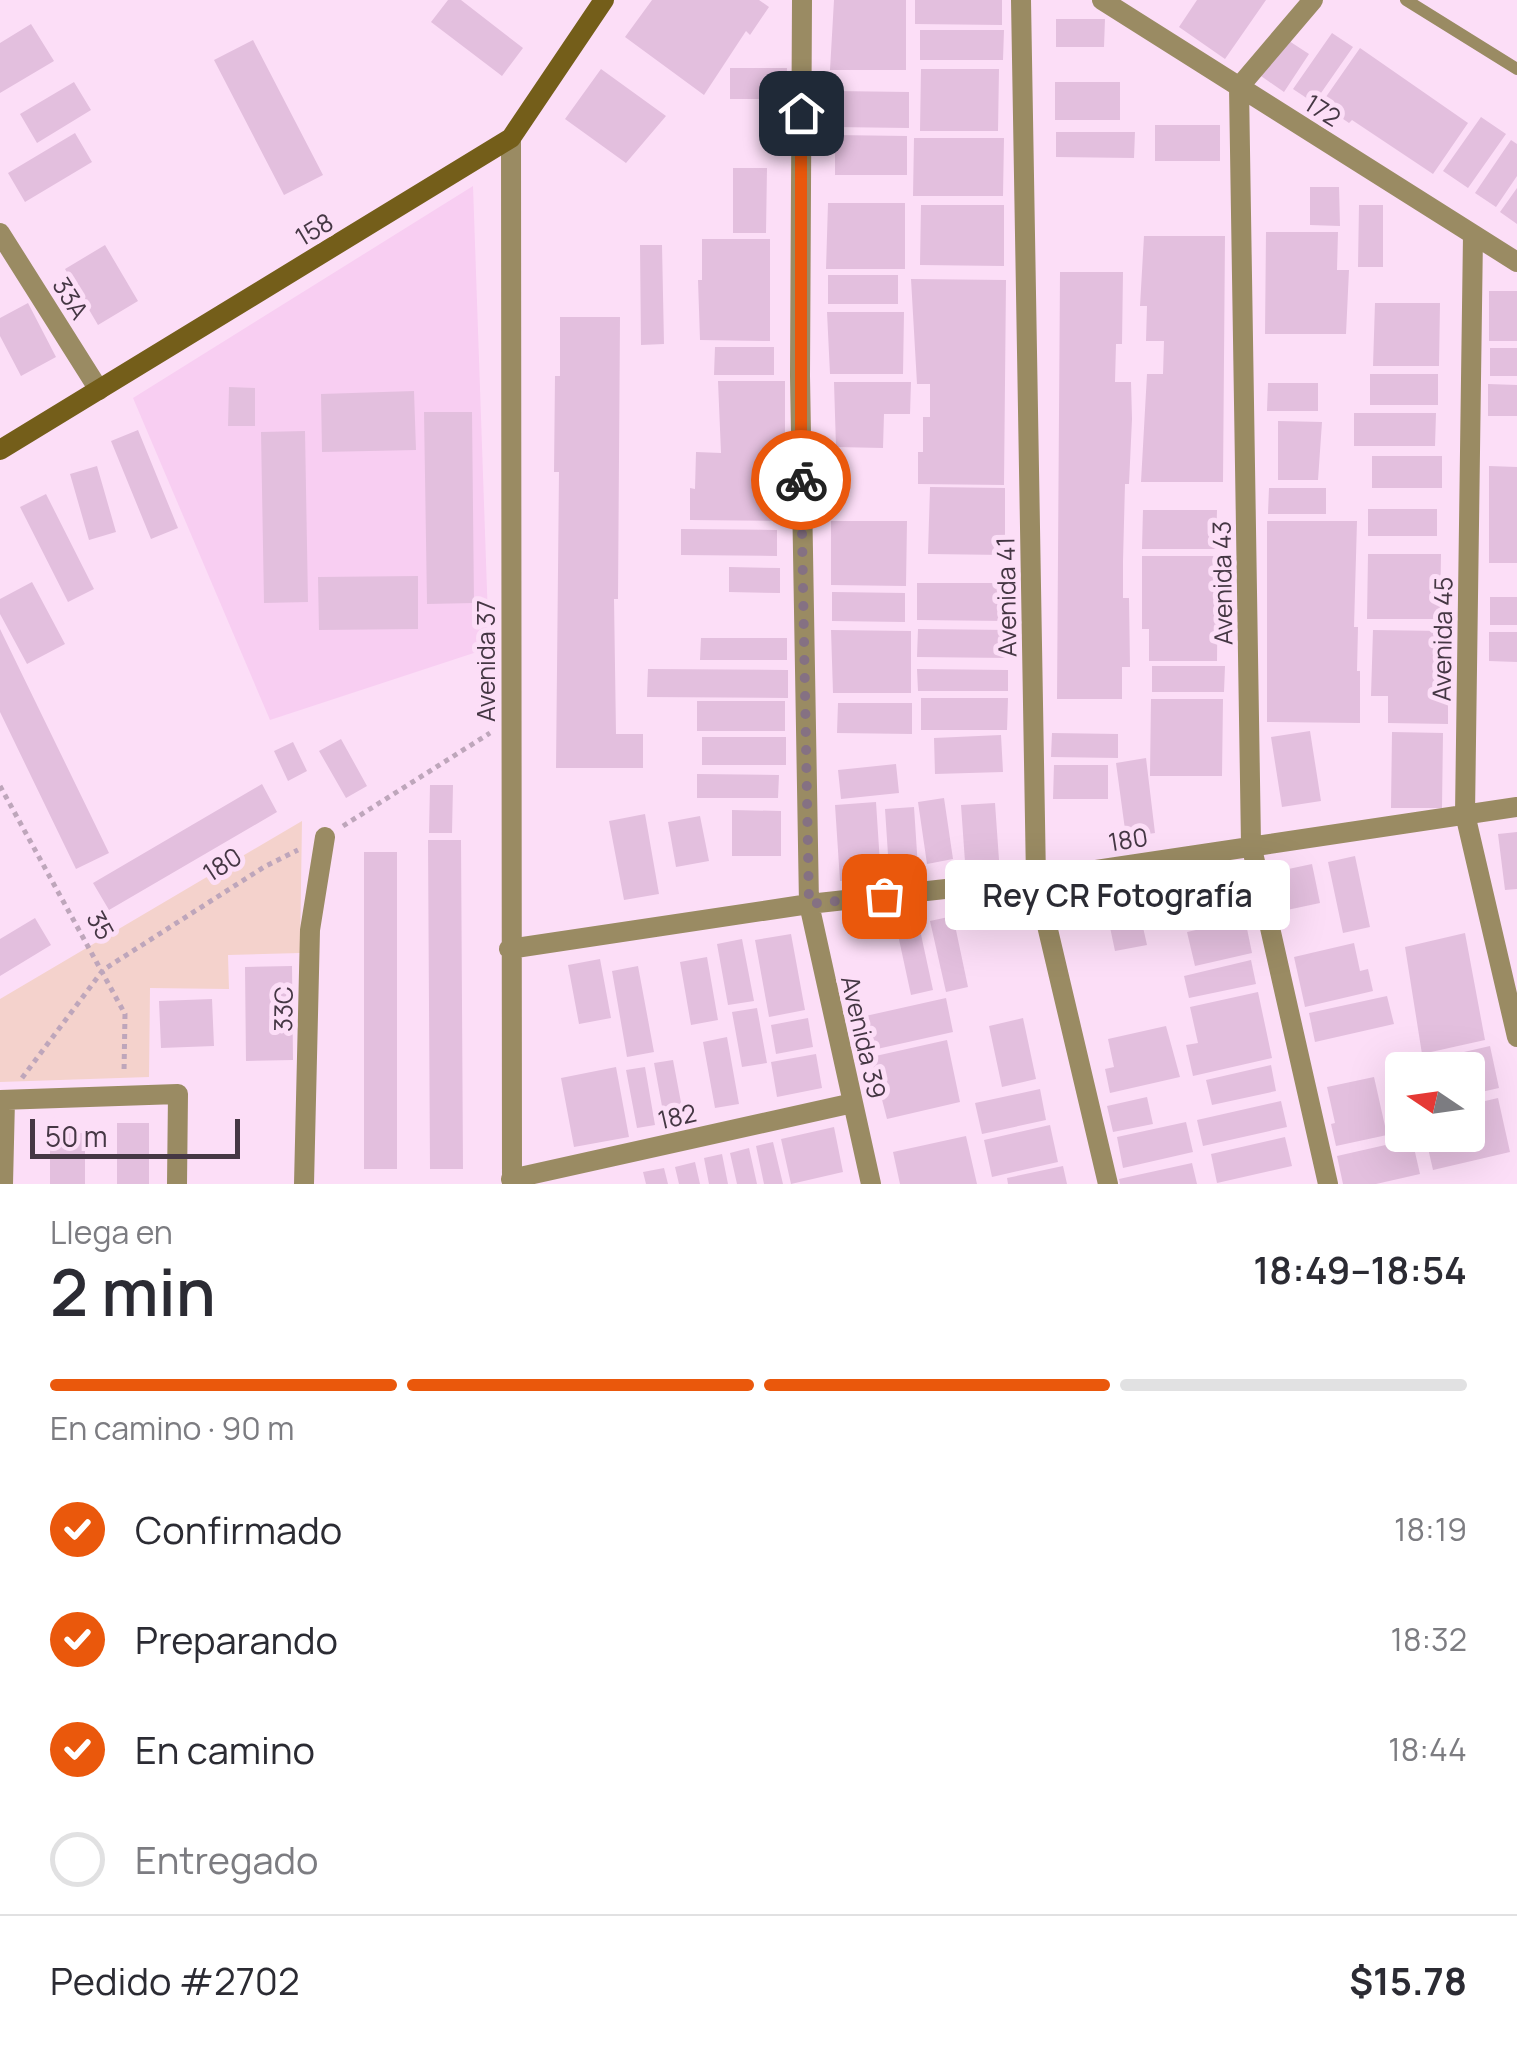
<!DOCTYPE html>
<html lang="es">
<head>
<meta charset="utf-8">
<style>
  body { margin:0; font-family:Manrope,sans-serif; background:#f7f7f7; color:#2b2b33; height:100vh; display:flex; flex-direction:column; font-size:38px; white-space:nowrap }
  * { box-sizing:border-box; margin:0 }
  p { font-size:32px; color:#7c7c81 }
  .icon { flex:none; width:55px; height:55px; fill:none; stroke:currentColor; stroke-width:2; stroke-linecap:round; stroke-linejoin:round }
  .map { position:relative; height:1184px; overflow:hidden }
  .side { display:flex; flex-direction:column; background:#fff; flex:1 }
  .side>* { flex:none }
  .needle { width:65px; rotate:283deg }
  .tools { position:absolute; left:1385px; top:1052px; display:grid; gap:20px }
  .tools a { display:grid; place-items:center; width:100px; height:100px; border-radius:10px; background:#fff; box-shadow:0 10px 40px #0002; font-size:50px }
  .scale { position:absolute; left:30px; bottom:25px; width:210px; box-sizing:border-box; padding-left:10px; border:5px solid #453744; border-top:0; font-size:28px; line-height:35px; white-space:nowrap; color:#453744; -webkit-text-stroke:8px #fcdef7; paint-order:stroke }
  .pin { position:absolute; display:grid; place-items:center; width:85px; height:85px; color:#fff; margin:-42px; border-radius:20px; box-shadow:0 5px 15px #0006 }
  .courier { position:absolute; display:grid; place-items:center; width:100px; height:100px; margin:-50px; border:8px solid #ea580c; border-radius:50%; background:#fff; color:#222; box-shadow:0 2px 12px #0007 }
  .bubble { position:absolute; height:70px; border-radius:10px; background:#fff; box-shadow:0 10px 40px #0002; font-size:32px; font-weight:600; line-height:70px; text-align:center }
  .summary em { font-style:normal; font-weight:600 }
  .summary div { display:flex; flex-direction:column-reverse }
  .summary { display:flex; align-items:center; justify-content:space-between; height:170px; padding:0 50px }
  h1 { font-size:65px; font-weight:600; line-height:75px }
  .bar { display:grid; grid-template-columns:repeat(4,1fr); gap:15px 10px; align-content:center; height:120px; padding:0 50px }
  .bar i { height:12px; border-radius:8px; background:#e1e1e2 }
  .bar .on { background:#ea580c }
  .bar p { grid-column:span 4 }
  .line { display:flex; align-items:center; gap:25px; padding:0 50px; border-top:2px solid #e1e1e2 }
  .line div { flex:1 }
  ol { padding:0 50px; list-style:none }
  li { display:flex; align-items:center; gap:30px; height:110px }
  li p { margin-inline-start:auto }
  li .icon { padding:10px; border-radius:50%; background:#ea580c; color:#fff; stroke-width:4 }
  li:last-child { color:#7c7c81 }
  li i { width:55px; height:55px; border:5px solid #e1e1e2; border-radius:50% }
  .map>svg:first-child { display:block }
  .built { fill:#f8cef2 }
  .green { fill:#f4d2cc }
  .building { fill:#e3bfde }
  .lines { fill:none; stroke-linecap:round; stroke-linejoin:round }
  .path { stroke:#bea6bb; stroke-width:5; stroke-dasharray:5 5; stroke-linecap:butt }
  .lane { stroke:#9a8b63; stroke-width:12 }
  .street { stroke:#9a8b63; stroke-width:20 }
  .secondary { stroke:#745e1a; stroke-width:20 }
  .done { stroke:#857183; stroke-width:10; stroke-dasharray:0 18 }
  .route { stroke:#ea580c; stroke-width:12 }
  .labels { text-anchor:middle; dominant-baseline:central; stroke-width:10; stroke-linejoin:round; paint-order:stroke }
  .street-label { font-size:25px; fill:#453744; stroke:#fcdef7 }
</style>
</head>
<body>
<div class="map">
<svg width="1517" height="1184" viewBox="0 0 1517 1184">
  <rect width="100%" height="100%" fill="#fcdef7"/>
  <path class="built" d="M473 186 489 648 270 720 133 398Z"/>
  <path class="green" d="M302 821 300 953 228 955 229 989 150 988 149 1077 0 1082V999Z"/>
  <path class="building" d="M448 0H461L523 48 502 76 431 22Z
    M652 0H759L769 7 750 35 746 31 704 95 625 37Z
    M834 0H906V70H830Z
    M915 0H1002V25L915 24Z
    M1197 0H1266L1225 59 1179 27Z
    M1056 19H1105L1104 47H1056Z
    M31 24 54 61 0 93V43Z
    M920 30H1004L1003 60H920Z
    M1332 33 1353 47 1314 103 1293 89Z
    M1286 39 1309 54 1284 92 1261 76Z
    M253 40 323 175 284 195 214 60Z
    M1360 48 1468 123 1433 174 1352 120 1349 123 1321 104Z
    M730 68H787L786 99H730Z
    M601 69 666 116 626 163 565 119Z
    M921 69H999L998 131H920Z
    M74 82 91 110 37 143 20 114Z
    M1055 82H1120V120H1055Z
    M834 91 909 92V128L834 127Z
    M1481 117 1506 134 1468 188 1443 171Z
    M1155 125H1220V161H1155Z
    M1056 132H1135L1134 158 1056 157Z
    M75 133 92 162 25 202 8 173Z
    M835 135 907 136V175H835Z
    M914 138H1004L1003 196H913Z
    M1511 140 1517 144V176L1496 207 1475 193Z
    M733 168H767L766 233H733Z
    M1310 187H1339L1340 226 1310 225Z
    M1517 188V224L1500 212Z
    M828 203H905V269H826Z
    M921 205H1004V266L920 265Z
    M1359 205H1383V267H1358Z
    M1266 232H1338L1337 270H1349L1346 334H1265Z
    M1144 236H1225L1223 482H1141L1147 374H1163L1164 341H1146L1147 306H1140Z
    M702 239H770V341L700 340 698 280H702Z
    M105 245 138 301 98 325 65 269Z
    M640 245H662L664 344 641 345Z
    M1060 272H1123L1122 344H1116L1115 382H1131L1132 419 1129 484H1125L1123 561V598H1129L1130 667H1122V699H1057Z
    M828 275H898V304H828Z
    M911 279 1006 280 1004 485 918 484V452H923V417H930V384H917Z
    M1489 291H1517V341H1489Z
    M28 303 56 357 21 376 0 336V318Z
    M1375 303H1440L1439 366H1373Z
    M827 312H904L903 374H830Z
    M560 317H620L618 599H614L616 734H643V768H556L559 472H554L555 376H560Z
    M715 347H774V375H714Z
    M1490 348H1517V376H1490Z
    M1370 374H1438V405H1370Z
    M718 381H785V521L690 520V488L695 489 696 452 721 453Z
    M834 382H911L910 414H884L883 448 836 447Z
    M1268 383H1318V411H1267Z
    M1488 384 1517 385V416H1488Z
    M229 387 255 388V426H228Z
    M414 391 416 450 322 452 321 394Z
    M424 412H472L474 603 427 604Z
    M1354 413H1436L1435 446H1354Z
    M1278 421 1322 422 1318 480H1278Z
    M138 430 178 528 151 539 111 441Z
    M305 431 308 602 264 603 261 432Z
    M1372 456H1442V488H1372Z
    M97 466 116 532 89 540 70 474Z
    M1489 466 1517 467V563H1489Z
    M930 487 1005 488V555L928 554Z
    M1269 488H1326V514H1268Z
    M46 494 94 589 68 602 20 507Z
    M1368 509H1437V536H1368Z
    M1143 510H1217L1216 549H1142Z
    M831 521H907L906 586 831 585Z
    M1267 521H1357L1354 627H1358L1357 671H1360V723L1267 722Z
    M681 529 777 530V556L681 555Z
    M1368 554H1441L1440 619H1367Z
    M1142 556H1218L1217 661H1149V629H1142Z
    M729 567 780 568V593L729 592Z
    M418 576V629L319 630 318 577Z
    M32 582 65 644 27 664 0 614V599Z
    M917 583H1006V621L917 620Z
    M832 592 905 593V622L832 621Z
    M1490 597H1517V625H1490Z
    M0 629 109 853 76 869 0 712Z
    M918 629 1009 630V658L917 657Z
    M831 630 911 631V693H833Z
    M1373 630 1443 631 1442 698H1448V724L1388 723V696H1371Z
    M1489 632H1517V662L1489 661Z
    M701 638H787V660H700Z
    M1152 666H1225L1224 692H1152Z
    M648 669 788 670V698L647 697Z
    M917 669 1008 670V691H918Z
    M921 698H1008L1007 730H921Z
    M1151 699H1223L1222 776H1150Z
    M697 701H785V731H697Z
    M838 703H912V734L837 733Z
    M1310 731 1321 801 1282 807 1271 737Z
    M1392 732 1443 733 1442 808H1391Z
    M1052 733 1118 734V758L1051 757Z
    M1001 735 1003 772 935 774 934 738Z
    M702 737H786V765H702Z
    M341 739 367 786 346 798 319 751Z
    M293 742 307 771 288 781 274 751Z
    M1146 758 1155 833 1126 837 1116 763Z
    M896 764 899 793 841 799 838 770Z
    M1054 765H1108V799H1053Z
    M697 774 779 775 778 798H697Z
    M262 784 277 812 109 910 93 883Z
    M430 785H453L452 833H429Z
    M944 798 953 859 927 864 918 802Z
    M876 802 881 879 840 881 835 805Z
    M995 803 999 860 965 862 961 805Z
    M914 807 918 868 889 870 885 809Z
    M732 810 781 811V856H732Z
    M645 814 659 894 624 900 609 821Z
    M700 816 709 861 676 867 668 822Z
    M1517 832V889L1505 890 1498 834Z
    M428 840H461L463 1169H430Z
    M364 852H397V1169H364Z
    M1355 856 1370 927 1343 933 1328 862Z
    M1312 864 1320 903 1287 910 1279 871Z
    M1238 872 1246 908 1190 920 1183 884Z
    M1134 887 1147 945 1115 951 1103 894Z
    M917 916 933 990 911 995 895 921Z
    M953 916 968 987 946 992 930 921Z
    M35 918 51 945 0 976V939Z
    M1245 919 1252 953 1195 966 1187 932Z
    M1465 933 1485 1040 1422 1054 1405 947Z
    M791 934 805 1010 769 1017 755 940Z
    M742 939 754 1001 728 1005 717 944Z
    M1354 943 1360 971 1368 969 1373 991 1305 1007 1294 957Z
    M707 957 718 1020 691 1025 680 962Z
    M600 959 611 1018 579 1024 568 965Z
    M1251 960 1256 984 1189 998 1184 976Z
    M292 966 293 1060 246 1061 245 967Z
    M638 966 654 1052 627 1057 612 971Z
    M1258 992 1272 1058 1193 1076 1186 1045 1198 1043 1190 1007Z
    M1387 996 1394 1024 1315 1042 1309 1013Z
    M946 998 953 1032 868 1051 861 1017Z
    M212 999 214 1046 161 1048 159 1001Z
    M757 1008 767 1063 742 1067 732 1012Z
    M808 1018 813 1047 776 1054 771 1025Z
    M1023 1018 1036 1079 1002 1087 989 1026Z
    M1166 1026 1180 1077 1110 1093 1105 1069 1114 1067 1108 1039Z
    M727 1037 739 1104 715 1108 703 1042Z
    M947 1040 960 1102 887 1119 871 1057Z
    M1490 1046 1499 1088 1468 1095V1070H1427L1425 1061Z
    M816 1054 822 1088 777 1097 771 1062Z
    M673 1060 683 1113 664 1117 654 1063Z
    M1271 1065 1276 1091 1212 1105 1206 1080Z
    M616 1067 629 1137 574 1147 561 1078Z
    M645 1067 655 1125 637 1128 626 1070Z
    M1374 1077 1387 1135 1336 1146 1331 1124 1335 1123 1327 1087Z
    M1040 1089 1046 1120 982 1134 975 1103Z
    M1147 1097 1153 1124 1113 1132 1107 1106Z
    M1498 1098 1510 1152 1433 1170 1425 1135H1468V1105Z
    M1281 1101 1287 1127 1203 1146 1197 1120Z
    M1186 1122 1193 1152 1123 1168 1117 1137Z
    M117 1123H149V1184H117Z
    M1050 1125 1058 1162 992 1177 984 1140Z
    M834 1127 843 1172 791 1184 781 1139Z
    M50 1133H85V1184H50Z
    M966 1136 977 1184H900L893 1152Z
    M1285 1137 1292 1166 1217 1183 1211 1154Z
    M1412 1139 1420 1174 1376 1184H1343L1337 1156Z
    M773 1142 783 1184H764L756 1146Z
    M749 1148 757 1184H737L730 1153Z
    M722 1154 728 1184H709L704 1158Z
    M695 1162 700 1184H679L675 1167Z
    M1192 1163 1197 1184H1120L1119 1179Z
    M1063 1166 1067 1184H1008L1007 1178Z
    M664 1168 668 1184H646L643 1172Z"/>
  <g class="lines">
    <path class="path" d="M0 786 125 1014 124 1073
      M343 826 490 733
      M22 1078 103 970 264 867 298 850"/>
    <path class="lane" d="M1406 0 1517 69"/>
    <path class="street" d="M802 0 800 376 809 904 871 1184
      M1021 0 1036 879 1108 1184
      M1102 0 1517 262
      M1313 0 1239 87 1251 844 1328 1184
      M511 138 512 1184
      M0 233 99 390
      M1473 235 1465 814 1517 1037
      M509 949 809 904 1036 879 1517 807
      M0 1100 178 1094 177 1184
      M511 1179 853 1103
      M3 1184 5 1100
      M304 1184 310 930 325 837"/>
    <path class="secondary" d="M0 450 511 138 604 0"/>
  </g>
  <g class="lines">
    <path class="done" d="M801 480 809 904 884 896"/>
    <path class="route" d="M801 113V480"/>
  </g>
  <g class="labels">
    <g class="street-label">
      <text transform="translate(1323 110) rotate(32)">172</text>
      <text transform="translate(314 229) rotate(-31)">158</text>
      <text transform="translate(71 298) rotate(58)">33A</text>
      <text transform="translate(1222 583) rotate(-91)">Avenida 43</text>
      <text transform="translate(1006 597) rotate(-91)">Avenida 41</text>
      <text transform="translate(1442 639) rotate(-89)">Avenida 45</text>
      <text transform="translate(485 661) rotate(-90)">Avenida 37</text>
      <text transform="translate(1128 839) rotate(-9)">180</text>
      <text transform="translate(222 864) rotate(-33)">180</text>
      <text transform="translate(101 925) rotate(61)">35</text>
      <text transform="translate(283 1009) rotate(-89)">33C</text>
      <text transform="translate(864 1037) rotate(77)">Avenida 39</text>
      <text transform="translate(677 1116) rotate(-13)">182</text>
    </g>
  </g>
</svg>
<div class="tools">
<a><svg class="needle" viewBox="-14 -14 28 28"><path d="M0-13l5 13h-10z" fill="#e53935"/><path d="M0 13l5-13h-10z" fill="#7c7c81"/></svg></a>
</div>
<div class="scale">50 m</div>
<div class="pin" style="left:884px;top:896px;background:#ea580c"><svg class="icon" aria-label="bag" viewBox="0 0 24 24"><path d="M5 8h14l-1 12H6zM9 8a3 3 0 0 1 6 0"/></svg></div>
<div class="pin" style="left:801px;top:113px;background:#1f2937"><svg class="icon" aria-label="home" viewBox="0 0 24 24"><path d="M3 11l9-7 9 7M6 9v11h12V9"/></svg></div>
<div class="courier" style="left:801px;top:480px"><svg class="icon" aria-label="bike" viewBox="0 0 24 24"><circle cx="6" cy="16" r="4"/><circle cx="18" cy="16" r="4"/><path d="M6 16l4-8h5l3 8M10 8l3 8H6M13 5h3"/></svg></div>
<div class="bubble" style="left:945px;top:860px;width:345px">Rey CR Fotografía</div>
</div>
<section class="side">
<div class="summary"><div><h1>2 min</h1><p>Llega en</p></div><em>18:49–18:54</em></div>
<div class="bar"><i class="on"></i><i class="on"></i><i class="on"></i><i></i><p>En camino · 90 m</p></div>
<ol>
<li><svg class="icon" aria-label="check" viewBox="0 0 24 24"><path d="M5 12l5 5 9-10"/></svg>Confirmado<p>18:19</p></li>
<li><svg class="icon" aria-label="check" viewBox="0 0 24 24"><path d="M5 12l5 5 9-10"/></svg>Preparando<p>18:32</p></li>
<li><svg class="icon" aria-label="check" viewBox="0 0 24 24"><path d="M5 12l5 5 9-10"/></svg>En camino<p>18:44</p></li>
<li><i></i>Entregado</li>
</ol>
<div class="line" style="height:130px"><div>Pedido #2702</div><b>$15.78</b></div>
</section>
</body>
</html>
